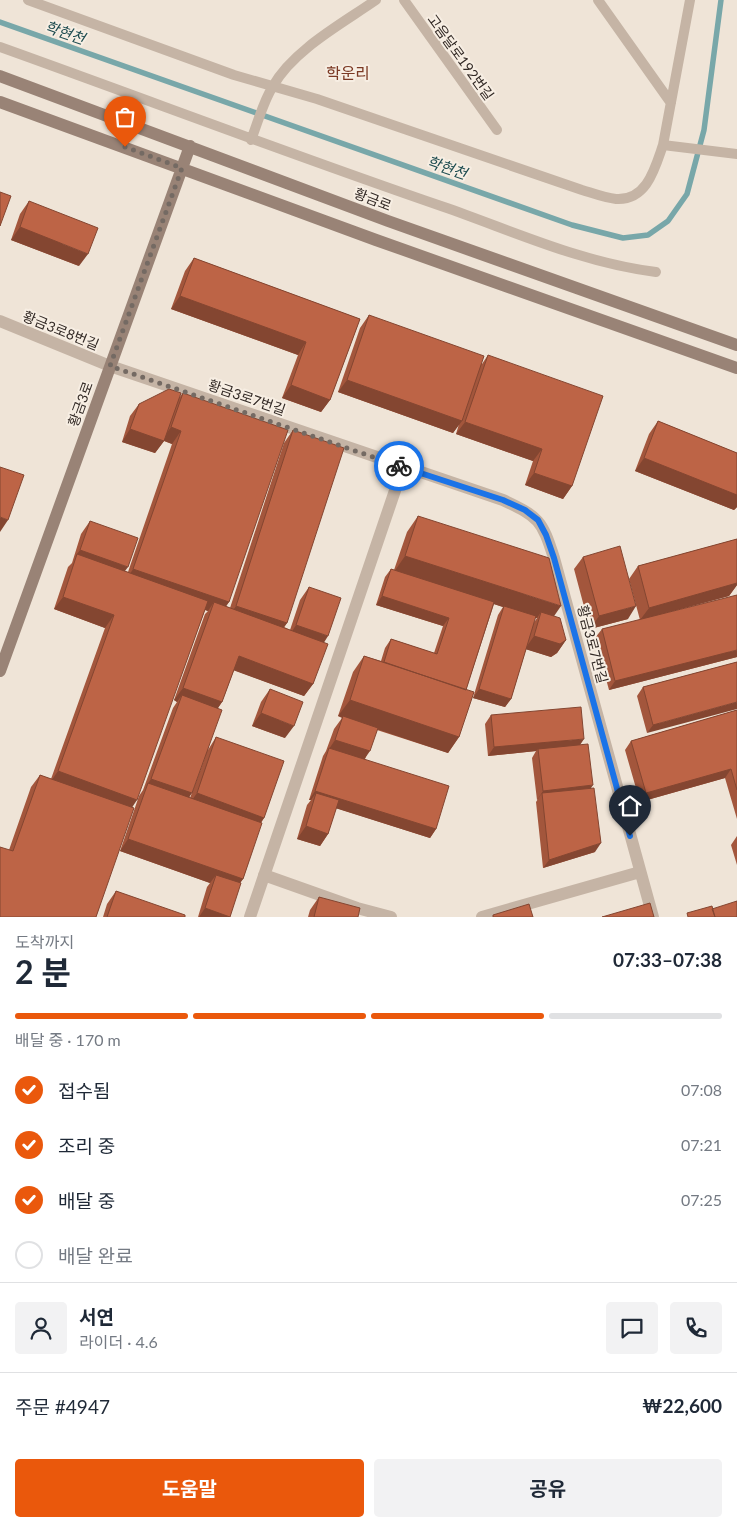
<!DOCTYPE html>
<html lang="ko">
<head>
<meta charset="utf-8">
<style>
  body { margin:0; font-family:Lato,"Noto Sans KR",sans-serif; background:#f2f2f3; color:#1f2937; height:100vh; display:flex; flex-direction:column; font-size:19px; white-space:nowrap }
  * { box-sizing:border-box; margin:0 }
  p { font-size:16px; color:#747a83 }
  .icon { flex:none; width:28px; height:28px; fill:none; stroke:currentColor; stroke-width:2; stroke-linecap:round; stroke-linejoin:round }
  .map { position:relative; height:917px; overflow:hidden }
  .sheet { display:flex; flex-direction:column; background:#fff; flex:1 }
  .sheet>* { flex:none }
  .pin { position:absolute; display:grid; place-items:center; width:42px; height:42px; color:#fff; margin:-51px -21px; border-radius:50% 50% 50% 0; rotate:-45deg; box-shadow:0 0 5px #0007 }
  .pin .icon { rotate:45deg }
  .courier { position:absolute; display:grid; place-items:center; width:50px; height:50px; margin:-25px; border:4px solid #1a73e8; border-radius:50%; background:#fff; color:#222; box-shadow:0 1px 6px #0007 }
  .summary em { font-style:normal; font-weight:700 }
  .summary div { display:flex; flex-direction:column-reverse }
  .summary { display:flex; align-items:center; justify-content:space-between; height:85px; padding:0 15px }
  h1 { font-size:32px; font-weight:700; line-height:38px }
  .bar { display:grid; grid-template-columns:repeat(4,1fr); gap:8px 5px; align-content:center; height:60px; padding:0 15px }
  .bar i { height:6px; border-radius:4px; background:#e0e1e3 }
  .bar .current { background:#ea580c }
  .bar p { grid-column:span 4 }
  .line { display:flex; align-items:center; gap:12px; padding:0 15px; border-top:1px solid #e0e1e3 }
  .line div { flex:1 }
  .round { display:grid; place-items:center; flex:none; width:52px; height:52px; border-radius:5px; background:#f2f2f3 }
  ol { padding:0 15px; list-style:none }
  li { display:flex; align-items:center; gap:15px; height:55px }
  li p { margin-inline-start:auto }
  li .icon { padding:5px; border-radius:50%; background:#ea580c; color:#fff; stroke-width:4 }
  li:last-child { color:#747a83 }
  li i { width:28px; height:28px; border:2px solid #e0e1e3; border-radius:50% }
  .primary-button { display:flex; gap:10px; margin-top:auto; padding:10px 15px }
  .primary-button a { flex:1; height:58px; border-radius:5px; background:#ea580c; color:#fff; font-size:20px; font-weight:700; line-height:58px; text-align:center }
  .primary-button a+a { background:#f2f2f3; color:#1f2937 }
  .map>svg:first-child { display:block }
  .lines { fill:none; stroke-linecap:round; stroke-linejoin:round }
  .stream { stroke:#78a7a9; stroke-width:5.5 }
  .lane { stroke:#c5b4a5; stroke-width:10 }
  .street { stroke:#c5b4a5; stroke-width:12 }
  .secondary { stroke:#998376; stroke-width:12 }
  .wall { fill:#a3563c; fill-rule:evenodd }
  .shaded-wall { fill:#844631 }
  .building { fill:#bd6446; stroke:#844631 }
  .done { stroke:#746a63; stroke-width:5; stroke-dasharray:0 9 }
  .route { stroke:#1a73e8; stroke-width:6 }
  .labels { text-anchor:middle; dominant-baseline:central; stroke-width:4; stroke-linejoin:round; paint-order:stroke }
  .street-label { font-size:14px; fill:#322925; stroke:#f7eee3 }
  .water-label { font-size:15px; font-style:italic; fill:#1e4c50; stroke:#f7eee3 }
  .quarter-label { font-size:16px; fill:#7b3924; stroke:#f7eee3 }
</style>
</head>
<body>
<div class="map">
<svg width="737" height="917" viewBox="0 0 737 917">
  <rect width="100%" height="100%" fill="#efe4d7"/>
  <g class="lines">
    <path class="stream" d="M0 22 572 225 623 238 648 235 668 221 687 194 704 130 721 0"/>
    <path class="lane" d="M28 0 234 75 317 99 582 190C592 193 605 198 616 199 647 201 655 168 663 145L737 154
      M404 0 497 130
      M598 0 671 103
      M0 47C148 100 295 156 444 207 513 231 582 263 656 272
      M251 140C258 122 263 102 273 86 293 50 343 23 376 0
      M663 145 690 0"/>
    <path class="street" d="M0 321 110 366 503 500C539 517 542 520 554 558L653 917
      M264 875 357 908 391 917
      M250 917 403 467
      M482 917 640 872"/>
    <path class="secondary" d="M0 76 388 221 737 345
      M0 102 376 240 737 368
      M0 671 190 146"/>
  </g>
  <path class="wall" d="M29 201 79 266 11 240 20 214Z
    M194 258 360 319 330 400 321 412 282 398 298 355 171 309 185 271Z
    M369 315 482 364 488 355 572 486 563 499 525 485 533 461 456 434 459 424 453 433 338 392 360 328Z
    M183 393 229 602 226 606 230 608 284 443 293 430 287 623 284 627 290 630 300 600 309 587 324 642 313 684 304 696 234 670 222 702 218 708 208 750 216 737 264 818 261 823 243 879 240 883 230 917H198L207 887 210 883 120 851 139 796 143 790 173 708 177 702 174 700 205 614 208 611 205 610 132 807 96 917 9 850 31 787 40 775 51 779 105 628 54 609 68 567 72 563 81 534 90 521 125 571 128 572 172 444 164 441 155 453 122 442 130 416 139 404 178 399ZM206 755 190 798H189Z
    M658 421 737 453V507L734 510 635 471 649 434Z
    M418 516 554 616 566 640 557 653 551 657 526 649 511 699 505 707 473 698 498 615 503 607 494 604 466 690 459 737 448 753 377 730 365 759 436 829 430 838 336 808 328 834 320 846 297 839 307 805 311 800H309L323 756 326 751 334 729 342 718 338 716 353 672 364 656 381 661 385 648 391 639 434 653 443 626 376 605 385 577 391 569 394 570 407 532ZM535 618H537L533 624Z
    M737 539V585L729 596 666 613 737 657 609 690 595 638 602 629 640 620 629 579 638 566Z
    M583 557 628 619 590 629 574 569Z
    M737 662 647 733 637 696 643 687Z
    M270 689 285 738 252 726 261 702Z
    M737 710V819L725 778 640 802 625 750 631 741Z
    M491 715 580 744 591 788 595 852 543 868 536 802 538 799 537 800 532 758 536 751 488 756 485 724Z
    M737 836V865L731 845Z
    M116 891 185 917H103L107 904Z
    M319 897 358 917H308L310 910Z"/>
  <path class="shaded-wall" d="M20 227 88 254 79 266 11 240Z
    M180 296 306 342 298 355 171 309Z
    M347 380 462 421 453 433 338 392Z
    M291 385 330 400 321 412 282 398Z
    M465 422 542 449 533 461 456 434Z
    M171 427 181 431 172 444 162 440Z
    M130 429 164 441 155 453 122 442Z
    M644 458 737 495V507L734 510 635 471Z
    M534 473 572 486 563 499 525 485Z
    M0 517 8 520 0 532Z
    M80 550 128 567 119 579 77 554 71 562Z
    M405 556 561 606 550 622 541 612 537 618 394 572Z
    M133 569 229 602 220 615 214 602 208 611 125 582Z
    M737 583V585L729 596 640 620 649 608Z
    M382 596 449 618 443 626 376 605Z
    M63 597 114 615 105 628 54 609Z
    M236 606 287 623 278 636 227 619Z
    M636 606 628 619 590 629 599 616Z
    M296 625 328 636 320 649 288 638Z
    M534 636 566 640 557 653 551 657 525 649Z
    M737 650V657L609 690 615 681Z
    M239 656 313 684 304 696 230 669Z
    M183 688 222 702 213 715 182 695 177 702 174 700Z
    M479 689 511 699 505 707 473 698Z
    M350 700 459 737 448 753 338 716Z
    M737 702V709L647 733 653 725Z
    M261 713 294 726 285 738 252 726Z
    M584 739 578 748 538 749 536 751 488 756 494 747Z
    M335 740 370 751 361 764 329 749Z
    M731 769 725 778 640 802 646 793Z
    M58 771 137 800 129 812 49 784Z
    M151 779 192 793 183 806 147 785Z
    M593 785 587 794 542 793 538 799 537 800 543 791Z
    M315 791 436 829 430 838 313 801 316 793 311 800H309Z
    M197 793 264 818 255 830 188 806Z
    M306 826 328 834 320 846 297 839Z
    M128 839 243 879 234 891 216 875 210 883 120 851Z
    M601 843 595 852 543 868 549 860Z
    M205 908 230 917H199Z"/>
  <path class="building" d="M0 192 11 196 0 226Z
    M29 201 98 228 88 254 20 227Z
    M194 258 360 319 330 400 291 385 306 342 180 296Z
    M369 315 484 356 462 421 347 380Z
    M488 355 603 396 572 486 534 473 542 449 465 422Z
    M169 389 181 393 164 441 130 429 139 404Z
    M183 393 288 430 229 602 133 569 181 431 171 427Z
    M658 421 737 453V495L644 458Z
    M293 430 344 448 287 623 236 606Z
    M0 467 24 475 8 520 0 517Z
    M418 516 549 558 561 606 405 556Z
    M90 521 138 538 128 567 80 550Z
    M737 539V583L649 608 638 566Z
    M620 546 636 606 599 616 583 557Z
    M77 554 208 601 137 800 58 771 114 615 63 597Z
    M391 569 494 602 466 690 384 662 391 639 437 654 449 618 382 596Z
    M309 587 341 598 328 636 296 625Z
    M737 595V650L615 681 602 629Z
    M214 602 328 644 313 684 239 656 222 702 183 688Z
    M504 606 536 616 511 699 479 689Z
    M541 612 560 618 566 640 560 644 534 636Z
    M364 656 474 692 459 737 350 700Z
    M737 662V702L653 725 643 687Z
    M270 689 303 702 294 726 261 713Z
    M182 695 222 710 192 793 151 779Z
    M581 707 584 739 494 747 491 715Z
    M737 710V790L731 769 646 793 631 741Z
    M343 716 378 728 370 751 335 740Z
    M216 737 284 761 264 818 197 793Z
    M588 744 593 785 543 791 538 749Z
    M329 748 449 786 436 829 315 791Z
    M40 775 134 808 96 917H0V847L13 851Z
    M148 783 262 823 243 879 128 839Z
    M594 788 601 843 549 860 542 793Z
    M316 793 339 800 328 834 306 826Z
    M216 875 241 883 230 917 205 908Z
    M116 891 185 915V917H107Z
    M319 897 360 908 358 917H314Z
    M737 901V917H715L712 909Z
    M650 903 654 917H602Z
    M529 904 533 917H493V915Z
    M712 906 715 917H688L687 913Z"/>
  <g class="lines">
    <path class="done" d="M125 147 182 168 110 366 399 466"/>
    <path class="route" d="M399 466 503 500 525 510 538 520 546 535 554 558 630 836"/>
  </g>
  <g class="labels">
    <g class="street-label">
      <text transform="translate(461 57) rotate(54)">고음달로192번길</text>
      <text transform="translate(373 199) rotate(21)">황금로</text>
      <text transform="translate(61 330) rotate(22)">황금3로8번길</text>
      <text transform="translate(247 397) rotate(19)">황금3로7번길</text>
      <text transform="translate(80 404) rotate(-70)">황금3로</text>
      <text transform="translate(593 644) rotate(75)">황금3로7번길</text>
    </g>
    <g class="water-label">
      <text transform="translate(65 32) rotate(19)">학현천</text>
      <text transform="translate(447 167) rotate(19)">학현천</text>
    </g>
    <g class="quarter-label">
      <text x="348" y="72">학운리</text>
    </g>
  </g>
</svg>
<div class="pin" style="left:125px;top:147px;background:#ea580c"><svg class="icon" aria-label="bag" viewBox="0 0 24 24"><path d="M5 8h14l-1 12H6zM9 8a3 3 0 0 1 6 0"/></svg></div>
<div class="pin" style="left:630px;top:836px;background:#1f2937"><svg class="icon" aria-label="home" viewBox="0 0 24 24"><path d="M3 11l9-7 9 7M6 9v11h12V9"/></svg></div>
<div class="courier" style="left:399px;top:466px"><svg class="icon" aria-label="bike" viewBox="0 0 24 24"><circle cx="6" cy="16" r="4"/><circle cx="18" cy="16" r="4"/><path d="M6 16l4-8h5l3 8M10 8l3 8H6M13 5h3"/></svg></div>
</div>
<section class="sheet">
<div class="summary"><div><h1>2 분</h1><p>도착까지</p></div><em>07:33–07:38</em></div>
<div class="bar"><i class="current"></i><i class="current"></i><i class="current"></i><i></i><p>배달 중 · 170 m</p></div>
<ol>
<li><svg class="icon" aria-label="check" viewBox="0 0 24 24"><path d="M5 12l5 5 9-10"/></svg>접수됨<p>07:08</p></li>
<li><svg class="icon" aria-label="check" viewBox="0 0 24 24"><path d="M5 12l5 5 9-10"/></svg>조리 중<p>07:21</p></li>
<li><svg class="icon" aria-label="check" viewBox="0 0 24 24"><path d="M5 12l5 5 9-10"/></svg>배달 중<p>07:25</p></li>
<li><i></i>배달 완료</li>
</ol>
<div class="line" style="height:90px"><a class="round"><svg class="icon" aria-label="person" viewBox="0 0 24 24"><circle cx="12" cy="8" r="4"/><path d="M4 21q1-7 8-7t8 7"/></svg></a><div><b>서연</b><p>라이더 · 4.6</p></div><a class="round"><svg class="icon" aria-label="chat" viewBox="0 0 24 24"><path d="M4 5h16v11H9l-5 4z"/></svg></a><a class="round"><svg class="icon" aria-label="phone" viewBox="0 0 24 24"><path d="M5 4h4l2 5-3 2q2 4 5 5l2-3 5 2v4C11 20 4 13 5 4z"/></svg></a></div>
<div class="line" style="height:65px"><div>주문 #4947</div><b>₩22,600</b></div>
<div class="primary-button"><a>도움말</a><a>공유</a></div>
</section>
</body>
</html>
